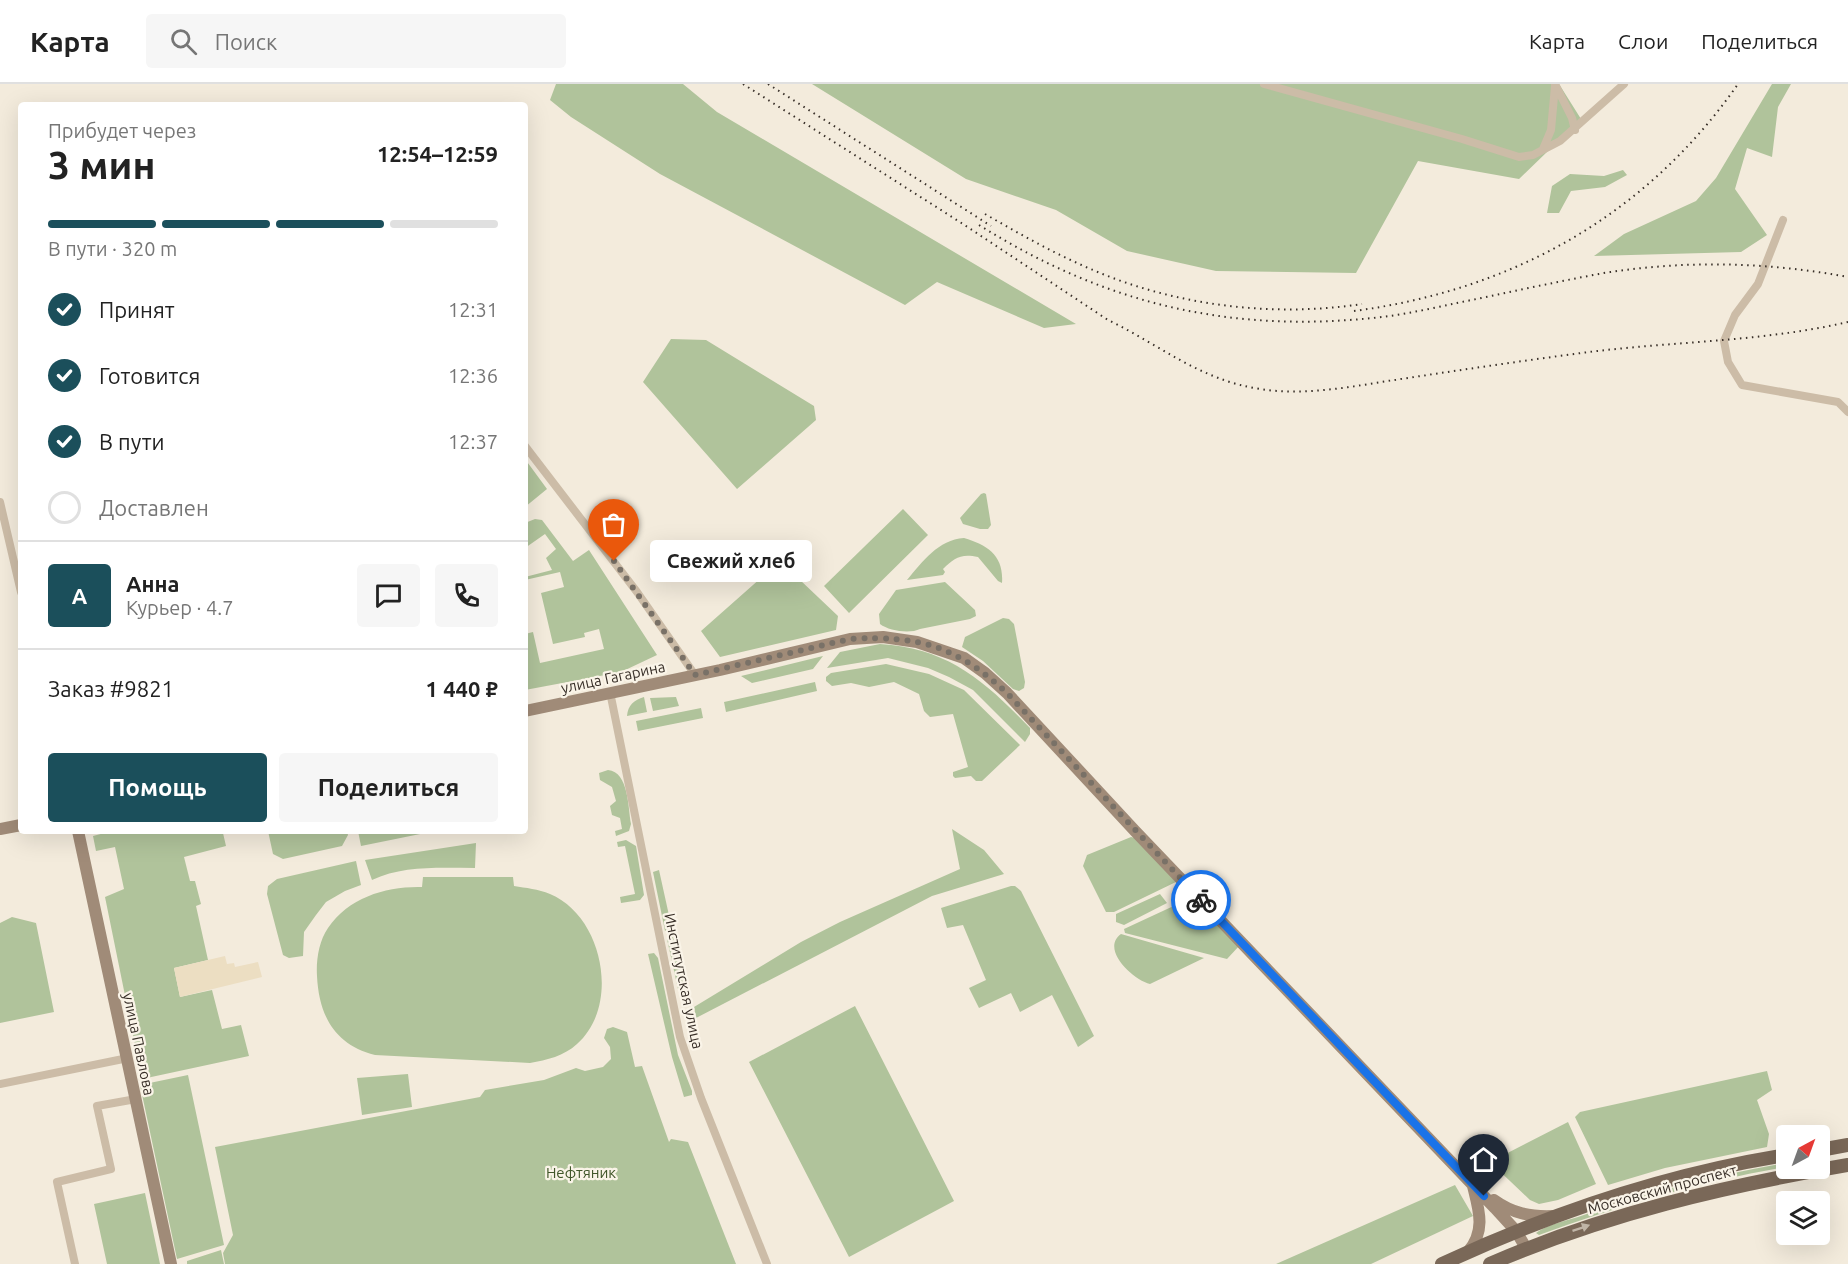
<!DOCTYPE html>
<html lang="ru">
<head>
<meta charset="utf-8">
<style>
  body { margin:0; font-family:Ubuntu,sans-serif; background:#f6f6f6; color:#222; height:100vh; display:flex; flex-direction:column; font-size:22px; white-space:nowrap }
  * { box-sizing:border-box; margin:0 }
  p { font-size:20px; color:#767676 }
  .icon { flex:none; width:33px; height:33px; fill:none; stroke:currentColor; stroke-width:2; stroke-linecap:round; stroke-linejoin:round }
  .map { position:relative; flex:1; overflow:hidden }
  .drawer { position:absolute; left:18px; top:18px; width:510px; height:732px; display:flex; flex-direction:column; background:#fff; border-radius:6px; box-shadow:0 6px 24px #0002 }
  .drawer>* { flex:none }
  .needle { width:39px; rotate:41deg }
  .fabs { position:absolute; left:1776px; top:1041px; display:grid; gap:12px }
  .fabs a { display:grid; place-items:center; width:54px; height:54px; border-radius:6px; background:#fff; box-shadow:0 6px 24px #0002; font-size:30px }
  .pin { position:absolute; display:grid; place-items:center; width:51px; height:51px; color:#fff; margin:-62px -26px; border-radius:50% 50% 50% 0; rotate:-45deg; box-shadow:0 0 6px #0007 }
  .pin .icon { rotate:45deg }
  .courier { position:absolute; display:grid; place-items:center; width:60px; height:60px; margin:-30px; border:4px solid #1a73e8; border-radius:50%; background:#fff; color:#222; box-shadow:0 2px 8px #0007 }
  .bubble { position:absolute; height:42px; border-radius:6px; background:#fff; box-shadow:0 6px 24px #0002; font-size:20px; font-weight:700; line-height:42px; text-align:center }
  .head em { font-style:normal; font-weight:700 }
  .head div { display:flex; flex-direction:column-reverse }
  .head { display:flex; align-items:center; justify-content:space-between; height:102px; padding:0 30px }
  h1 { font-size:39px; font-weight:700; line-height:45px }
  .bar { display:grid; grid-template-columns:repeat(4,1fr); gap:9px 6px; align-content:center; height:72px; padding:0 30px }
  .bar i { height:8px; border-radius:4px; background:#e0e0e0 }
  .bar .active { background:#1b4f5b }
  .bar p { grid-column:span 4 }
  .line { display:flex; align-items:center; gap:15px; padding:0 30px; border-top:2px solid #e0e0e0 }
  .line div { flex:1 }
  .round { display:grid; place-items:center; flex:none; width:63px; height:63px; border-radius:6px; background:#f6f6f6 }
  ol { padding:0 30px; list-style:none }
  li { display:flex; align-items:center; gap:18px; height:66px }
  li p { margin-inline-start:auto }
  li .icon { padding:6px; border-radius:50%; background:#1b4f5b; color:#fff; stroke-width:4 }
  li:last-child { color:#767676 }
  li i { width:33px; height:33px; border:3px solid #e0e0e0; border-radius:50% }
  .button { display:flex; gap:12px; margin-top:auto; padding:12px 30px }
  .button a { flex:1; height:69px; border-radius:6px; background:#1b4f5b; color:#fff; font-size:24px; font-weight:700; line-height:69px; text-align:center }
  .button a+a { background:#f6f6f6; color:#222 }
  header { display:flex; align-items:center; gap:36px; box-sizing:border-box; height:84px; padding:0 30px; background:#fff; border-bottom:2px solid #e0e0e0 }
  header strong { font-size:28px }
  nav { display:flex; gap:33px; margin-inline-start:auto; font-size:21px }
  .search { width:420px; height:54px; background:#f6f6f6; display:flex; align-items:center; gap:15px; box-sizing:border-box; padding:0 21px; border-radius:6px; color:#767676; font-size:22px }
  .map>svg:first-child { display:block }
  .green { fill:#b0c39b }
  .plaza { fill:#ecdec2 }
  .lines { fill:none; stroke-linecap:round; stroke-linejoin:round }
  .street { stroke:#ccbca7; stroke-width:8 }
  .secondary { stroke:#a08b78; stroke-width:12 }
  .primary { stroke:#7a6858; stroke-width:14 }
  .rail { stroke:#382f28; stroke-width:2; stroke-dasharray:1.5 4.5; stroke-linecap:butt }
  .oneway { fill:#c0b5a7 }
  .done { stroke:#797167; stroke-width:6; stroke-dasharray:0 10.8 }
  .route { stroke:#1a73e8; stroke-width:8 }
  .labels { text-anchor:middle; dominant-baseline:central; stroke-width:4.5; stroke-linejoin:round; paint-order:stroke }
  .street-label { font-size:15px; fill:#382f28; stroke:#faf4e8 }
  .park-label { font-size:15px; fill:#41572a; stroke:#faf4e8 }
</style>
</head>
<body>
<header>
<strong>Карта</strong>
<div class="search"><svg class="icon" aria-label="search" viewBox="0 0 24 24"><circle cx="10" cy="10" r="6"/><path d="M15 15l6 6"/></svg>Поиск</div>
<nav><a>Карта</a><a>Слои</a><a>Поделиться</a></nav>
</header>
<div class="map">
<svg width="1848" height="1180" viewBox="0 0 1848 1180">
  <rect width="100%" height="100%" fill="#f3ebdc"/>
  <path class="green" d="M556 0H683L717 28 1076 240 1044 244 937 198 905 221 660 90 571 33 550 16Z
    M812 0H1559L1581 35 1519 95 1418 77 1356 189 1216 187 1127 167 1056 126 966 95Z
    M1772 0H1791L1778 23 1772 73 1747 64 1735 105 1767 151 1741 168 1594 172 1624 150 1696 117 1716 94Z
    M1623 86 1627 91 1605 103 1571 107 1559 129H1547L1552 102 1570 90 1604 92Z
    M671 255 706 256 814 322 816 336 737 405 643 298Z
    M525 375 547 405 525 423Z
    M984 409 986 410 991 441 988 445H980L963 440 960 434 981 410Z
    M903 425 928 451 849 529 824 502Z
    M535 435 542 436 573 477 589 466 657 571 621 588 525 606V550L533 548 540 579 604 565 599 545 584 549 585 553 553 560 541 509 564 503 560 488 525 496V493L552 486 546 474 556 465 545 450 525 464V439Z
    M964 454C988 461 1004 472 1002 499L998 497 978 473C961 469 954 474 943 485L945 488 943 491 907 496C923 477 938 456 964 454Z
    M780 477 838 532 836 546 720 573 701 547Z
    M945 498 975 526 976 532 970 535 920 545C910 550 889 547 880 540L879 530 896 506Z
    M1003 534 1009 535 1014 540 1025 598 1024 604 1019 607 1013 605 983 577 962 563 965 553Z
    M880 560C948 564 985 597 1030 644V650L1025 658 973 606 949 593 928 584 888 574 827 584 840 568Z
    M823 572 813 585 752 599 741 592Z
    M886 580 929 590 964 606 1020 661 982 697H976L971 692 955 694 953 692V688L968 683 953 630 930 633 924 627 919 610 894 598 869 603 851 599 832 602 826 597V593L831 589Z
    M815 598 817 607 726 628 724 618Z
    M644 613 647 628 627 632C628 621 634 616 644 613Z
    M676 613 679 622 653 627 650 614Z
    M701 624 703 634 638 647 636 637Z
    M608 686C629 688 628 724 631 740L629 747 616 752 615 747 622 745 620 734 612 731 610 722 616 717 612 703 600 696 599 689Z
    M952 745 984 766 1004 790 932 812 696 934 694 923 801 858 840 838 960 785Z
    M112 747H231L223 749 226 762 184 773 190 797H195L201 820 196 822 208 876 174 884 180 913 212 906 222 945 241 941 249 972 142 995 105 813 124 805 115 763 96 767 93 752Z
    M268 747H347L348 751 342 762 283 775 273 770Z
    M358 747H435L361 762Z
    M1131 753 1139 755 1178 797 1114 828H1106L1083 782 1087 771Z
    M626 756 636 762 644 811 640 816 621 819 620 813 635 810 625 762 618 763 617 758Z
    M476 759 475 784C442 784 403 781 372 796L365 776Z
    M356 777 361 801 345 807 326 818 316 831 304 848 303 872 289 874 283 871 267 810 268 802 277 795Z
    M659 786 672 845 665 847 653 788Z
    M423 793H513L514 802C526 804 538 805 550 810 603 832 621 921 577 960 564 972 547 976 530 979L375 971C335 961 319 932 317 892 316 876 319 857 328 844 349 813 387 802 422 803Z
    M1011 802H1015L1021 807 1094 952 1078 963 1052 911 1020 928 1011 909 979 924 969 904 986 896 963 841 947 844 941 824Z
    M1160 810 1167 819 1124 841 1116 838V830Z
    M1193 813 1240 861 1227 875 1125 849 1124 845Z
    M12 833 36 839 54 928 0 939V839Z
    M1121 850 1204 874 1150 900C1133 896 1100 865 1121 850Z
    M673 853 685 909 678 905 667 855Z
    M654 869 658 874 678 971 692 1007V1011L684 1013 672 973 648 870Z
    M855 922 954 1117 849 1173 749 978Z
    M613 943 627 948 635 983 642 982 669 1058 671 1055 688 1058 736 1180H225L223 1169 233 1151 215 1063 480 1013 485 1006 544 996 576 984 585 987 603 983 611 975 610 963 604 954 607 945Z
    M1767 987 1772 1006 1757 1016 1769 1050 1767 1063 1665 1084 1608 1101 1575 1033 1580 1028Z
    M408 990 412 1023 362 1031 357 994Z
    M188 991 224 1161 177 1175 140 1001Z
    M1568 1038 1596 1100 1558 1116 1539 1120 1530 1116 1490 1078Z
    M1786 1079V1083C1702 1097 1619 1122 1539 1151L1536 1149C1546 1141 1565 1137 1578 1133 1645 1109 1716 1091 1786 1079Z
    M1455 1101 1473 1132 1371 1180H1276Z
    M145 1109 160 1180H107L94 1120Z
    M221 1166 224 1180H187V1177Z"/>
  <path class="plaza" d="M225 872 227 880 234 879 235 883 258 878 262 893 180 913 174 884Z"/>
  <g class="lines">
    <path class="street" d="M1264 0 1462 55 1519 73 1533 71 1560 57 1624 0
      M1555 0 1572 34 1575 46
      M1543 65 1551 46 1555 2
      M1783 136 1758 200 1735 231 1724 257 1728 278 1742 301 1838 318 1848 328
      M525 362 637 508 695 591
      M0 418 21 508
      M610 608 680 953 701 1014 767 1180
      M0 1000 128 974
      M75 1180 57 1098 111 1085 97 1022 136 1015"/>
    <path class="secondary" d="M525 627 720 586 850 555 883 553 917 558 964 574 985 589 1007 609 1135 747 1495 1124 1516 1147 1526 1164
      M0 745 21 741
      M78 747 171 1180
      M1494 1116C1512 1129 1530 1133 1553 1132
      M1468 1168C1486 1147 1479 1126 1473 1102"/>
    <path class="primary" d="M1820 1066 1848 1061
      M1442 1180C1551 1129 1667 1090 1786 1071
      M1490 1180C1605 1130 1725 1102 1848 1081"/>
    <path class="rail" d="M743 0 963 140 1108 236C1160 261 1200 296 1260 305 1304 312 1350 303 1394 296 1454 287 1514 278 1574 270 1666 257 1757 259 1848 238
      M768 0 991 142
      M985 130C1030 156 1075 181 1124 198 1199 224 1283 232 1362 220
      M979 141C1107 221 1232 250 1382 233 1407 230 1433 224 1457 219 1506 209 1555 198 1604 189 1686 176 1767 178 1848 193
      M1354 227C1512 206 1646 132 1738 0"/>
  </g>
  <defs><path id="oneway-solid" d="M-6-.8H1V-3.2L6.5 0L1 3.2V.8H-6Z" transform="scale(1.5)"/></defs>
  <use class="oneway" href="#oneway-solid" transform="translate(1581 1144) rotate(-19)"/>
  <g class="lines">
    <path class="done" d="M614 477 695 591 850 555C919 551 956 562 1007 609L1201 816"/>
    <path class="route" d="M1201 816 1484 1112"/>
  </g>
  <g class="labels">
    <g class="street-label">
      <text transform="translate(613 593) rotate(-12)">улица Гагарина</text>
      <text transform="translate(684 897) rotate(78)">Институтская улица</text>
      <text transform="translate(139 960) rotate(78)">улица Павлова</text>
      <text transform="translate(1662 1105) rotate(-15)">Московский проспект</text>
    </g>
    <g class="park-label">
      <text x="581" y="1088">Нефтяник</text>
    </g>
  </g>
</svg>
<div class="fabs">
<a><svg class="needle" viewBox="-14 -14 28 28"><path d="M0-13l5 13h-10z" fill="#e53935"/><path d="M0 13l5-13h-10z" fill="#767676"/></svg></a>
<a><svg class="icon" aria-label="layers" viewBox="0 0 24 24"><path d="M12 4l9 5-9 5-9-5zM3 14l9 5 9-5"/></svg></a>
</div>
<div class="pin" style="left:614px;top:477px;background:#ea580c"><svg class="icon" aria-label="bag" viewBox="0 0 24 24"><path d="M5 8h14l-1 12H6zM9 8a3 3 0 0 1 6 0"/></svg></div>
<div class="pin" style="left:1484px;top:1112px;background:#1f2937"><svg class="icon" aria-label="home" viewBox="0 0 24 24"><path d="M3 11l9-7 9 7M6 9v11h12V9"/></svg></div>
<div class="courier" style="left:1201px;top:816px"><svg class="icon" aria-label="bike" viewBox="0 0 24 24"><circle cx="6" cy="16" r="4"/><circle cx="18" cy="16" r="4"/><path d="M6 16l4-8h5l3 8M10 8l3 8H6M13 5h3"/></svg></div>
<div class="bubble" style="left:650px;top:456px;width:162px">Свежий хлеб</div>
<section class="drawer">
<div class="head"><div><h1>3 мин</h1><p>Прибудет через</p></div><em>12:54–12:59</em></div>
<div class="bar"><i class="active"></i><i class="active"></i><i class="active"></i><i></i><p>В пути · 320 m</p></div>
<ol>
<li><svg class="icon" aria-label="check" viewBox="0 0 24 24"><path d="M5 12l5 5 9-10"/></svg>Принят<p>12:31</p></li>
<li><svg class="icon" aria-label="check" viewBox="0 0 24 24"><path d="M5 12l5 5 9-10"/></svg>Готовится<p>12:36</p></li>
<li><svg class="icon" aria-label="check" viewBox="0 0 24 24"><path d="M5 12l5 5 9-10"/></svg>В пути<p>12:37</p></li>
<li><i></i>Доставлен</li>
</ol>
<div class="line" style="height:108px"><b class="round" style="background:#1b4f5b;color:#fff">А</b><div><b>Анна</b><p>Курьер · 4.7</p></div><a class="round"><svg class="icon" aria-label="chat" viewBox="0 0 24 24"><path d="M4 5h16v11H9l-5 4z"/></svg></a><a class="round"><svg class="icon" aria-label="phone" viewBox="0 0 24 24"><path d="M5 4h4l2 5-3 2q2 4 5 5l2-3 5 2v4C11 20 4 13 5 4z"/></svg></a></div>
<div class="line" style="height:78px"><div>Заказ #9821</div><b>1 440 ₽</b></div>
<div class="button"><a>Помощь</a><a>Поделиться</a></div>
</section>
</div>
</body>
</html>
